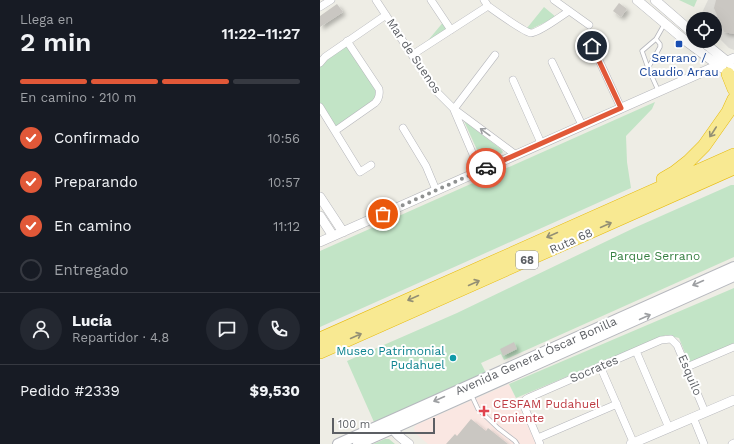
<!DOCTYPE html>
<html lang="es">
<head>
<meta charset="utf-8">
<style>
  body { margin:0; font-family:"Work Sans",sans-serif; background:#242831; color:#f1f3f6; height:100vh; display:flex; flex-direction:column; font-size:15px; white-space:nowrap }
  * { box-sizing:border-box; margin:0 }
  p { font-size:13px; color:#9ea1a6 }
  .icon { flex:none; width:22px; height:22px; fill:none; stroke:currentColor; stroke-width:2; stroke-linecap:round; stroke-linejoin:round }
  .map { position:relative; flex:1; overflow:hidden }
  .sheet { display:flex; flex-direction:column; background:#171b24; width:320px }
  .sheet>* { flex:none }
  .tools { position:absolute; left:366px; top:12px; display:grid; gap:8px }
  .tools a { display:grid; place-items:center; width:36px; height:36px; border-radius:50%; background:#171b24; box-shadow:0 4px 16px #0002; font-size:20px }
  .scale { position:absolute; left:12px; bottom:10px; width:103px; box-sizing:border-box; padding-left:4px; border:2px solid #5c5f64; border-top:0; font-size:11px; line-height:14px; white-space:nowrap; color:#5c5f64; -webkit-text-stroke:3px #fff; paint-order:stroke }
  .pin { position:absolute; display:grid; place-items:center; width:34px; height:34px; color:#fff; margin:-17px; border:2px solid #fff; border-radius:50%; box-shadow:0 1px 4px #0007 }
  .courier { position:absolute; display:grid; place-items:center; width:40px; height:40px; margin:-20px; border:3px solid #e15838; border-radius:50%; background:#fff; color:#222; box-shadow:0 1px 5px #0007 }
  .overview em { font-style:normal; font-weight:600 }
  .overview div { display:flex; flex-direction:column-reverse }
  .overview { display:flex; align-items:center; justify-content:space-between; height:68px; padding:0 20px }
  h1 { font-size:26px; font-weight:600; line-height:30px }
  .bar { display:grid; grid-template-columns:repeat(4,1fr); gap:6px 4px; align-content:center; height:48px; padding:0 20px }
  .bar i { height:5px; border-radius:3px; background:#363941 }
  .bar .current { background:#e15838 }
  .bar p { grid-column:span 4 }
  .line { display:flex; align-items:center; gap:10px; padding:0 20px; border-top:1px solid #363941 }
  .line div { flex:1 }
  .round { display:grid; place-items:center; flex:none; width:42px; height:42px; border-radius:21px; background:#242831 }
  ol { padding:0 20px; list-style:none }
  li { display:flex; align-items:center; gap:12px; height:44px }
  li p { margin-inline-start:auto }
  li .icon { padding:4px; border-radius:50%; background:#e15838; color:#fff; stroke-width:4 }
  li:last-child { color:#9ea1a6 }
  li i { width:22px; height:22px; border:2px solid #363941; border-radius:50% }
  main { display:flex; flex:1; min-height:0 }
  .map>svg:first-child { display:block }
  .industrial { fill:#dddcd7 }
  .medical { fill:#fae7e2 }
  .green { fill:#c2e4c6 }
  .building { fill:#cac7c2; filter:url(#shadow) }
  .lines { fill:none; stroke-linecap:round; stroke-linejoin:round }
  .service-casing { stroke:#b5b6bb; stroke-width:5 }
  .minor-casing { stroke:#b5b6bb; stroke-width:8 }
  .tertiary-casing { stroke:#b5b6bb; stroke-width:10 }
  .secondary-casing { stroke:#b6b8be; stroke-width:12 }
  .motorway-casing { stroke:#e7bb0c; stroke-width:14 }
  .service { stroke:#fff; stroke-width:3.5 }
  .minor { stroke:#fff; stroke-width:7 }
  .tertiary { stroke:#fff; stroke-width:9 }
  .secondary { stroke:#fff; stroke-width:10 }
  .motorway { stroke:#f8e992; stroke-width:13 }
  .oneway { stroke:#9d9fa2 }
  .oneway2 { stroke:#938f74 }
  .done { stroke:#8f9191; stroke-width:4; stroke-dasharray:0 7.2 }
  .route { stroke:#e15838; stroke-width:5 }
  .transit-dot { fill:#1a4fb4; stroke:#fff; stroke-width:1.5 }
  .culture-dot { fill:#0f9aa8; stroke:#fff; stroke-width:1.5 }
  .health-dot { fill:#e0444e; stroke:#fff; stroke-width:1.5 }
  .labels { text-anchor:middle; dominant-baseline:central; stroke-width:4; stroke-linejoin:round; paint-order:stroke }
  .shield { fill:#fff; stroke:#8d8f92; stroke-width:1 }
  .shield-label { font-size:11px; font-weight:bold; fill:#5c5f64 }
  .street-label { font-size:12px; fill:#5c5f64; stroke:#fff }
  .transit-label { font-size:12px; fill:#164399; stroke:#fff }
  .park-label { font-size:12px; fill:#388043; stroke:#fff }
  .culture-label { font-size:12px; fill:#0d838f; stroke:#fff; text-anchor:end }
  .health-label { font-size:12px; fill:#be3a42; stroke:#fff; text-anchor:start }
</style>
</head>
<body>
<main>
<section class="sheet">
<div class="overview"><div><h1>2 min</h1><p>Llega en</p></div><em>11:22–11:27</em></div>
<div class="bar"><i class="current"></i><i class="current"></i><i class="current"></i><i></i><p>En camino · 210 m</p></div>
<ol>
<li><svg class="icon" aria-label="check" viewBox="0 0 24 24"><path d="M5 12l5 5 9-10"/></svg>Confirmado<p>10:56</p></li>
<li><svg class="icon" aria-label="check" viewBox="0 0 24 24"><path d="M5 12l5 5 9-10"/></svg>Preparando<p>10:57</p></li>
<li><svg class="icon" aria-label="check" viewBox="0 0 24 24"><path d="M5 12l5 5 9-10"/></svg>En camino<p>11:12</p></li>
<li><i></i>Entregado</li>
</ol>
<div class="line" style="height:72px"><a class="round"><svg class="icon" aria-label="person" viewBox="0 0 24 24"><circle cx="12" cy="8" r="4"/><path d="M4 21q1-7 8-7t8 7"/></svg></a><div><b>Lucía</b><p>Repartidor · 4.8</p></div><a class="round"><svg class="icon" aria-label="chat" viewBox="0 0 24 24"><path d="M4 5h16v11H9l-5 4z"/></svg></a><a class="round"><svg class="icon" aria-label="phone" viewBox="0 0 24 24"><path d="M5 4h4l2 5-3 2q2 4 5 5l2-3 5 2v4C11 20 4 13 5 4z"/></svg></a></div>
<div class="line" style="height:52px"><div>Pedido #2339</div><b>$9,530</b></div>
</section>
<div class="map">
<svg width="414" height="444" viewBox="0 0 414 444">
  <defs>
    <filter id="shadow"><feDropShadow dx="3" dy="3" stdDeviation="2" flood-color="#0004"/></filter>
  </defs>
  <rect width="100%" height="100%" fill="#eeede5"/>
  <path class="industrial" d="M388 0H414V50L409 48 395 34V19H379Z"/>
  <path class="medical" d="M189 384 216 444H108L95 433 94 428 96 425 98 424Z"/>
  <path class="green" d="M359 0H377L374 7Z
    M224 7 236 17 203 33Z
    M125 20 131 30 100 50Z
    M27 41 59 89 58 99 15 131 0 107V63Z
    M335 102 332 109 306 136 307 162 311 188 0 327V251Z
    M144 121 181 149 183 152 182 153 166 161H162Z
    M411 185H414V257L184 360 181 354 161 363 166 373 54 422 27 361 137 313 314 228Z
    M414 288V350L371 368 359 338 346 335 196 398 189 384Z
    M65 439H69L75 444H53Z"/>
  <path class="building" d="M396 0H414V34L404 32 394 8Z
    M299 3 307 9 301 17 293 11Z
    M17 4 23 12 0 27V16Z
    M194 342 197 349 183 356 180 349Z
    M151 419 166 431 168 428 188 444H126L135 434 137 436Z"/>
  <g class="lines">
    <defs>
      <path id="service" d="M336 39 340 44V47L335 56 328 68 338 90
        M328 68 322 51 336 39 345 23
        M151 394 158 409 178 428 195 441 197 444"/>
      <path id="minor" d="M56 0 92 55 116 91 134 109 196 155
        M111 0 131 30
        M164 0 168 6C175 11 204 32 211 33 219 33 241 16 249 11
        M234 0 269 25
        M0 7 11 0
        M272 45 301 108
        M92 55 168 6
        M232 62 262 125
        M0 63 5 57 66 15
        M193 80 221 143
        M0 107 40 172 51 165
        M134 109 175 55
        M134 110 160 171
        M83 128 106 166 116 190
        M15 131 55 103C59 99 60 95 59 89L27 41
        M316 351 349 428
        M280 366 314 444
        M367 367 414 347
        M373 417 384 444
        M218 438 297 404
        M220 444 204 406C203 402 204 400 208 398L341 340 351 339 357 345 385 412
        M412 444 414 443"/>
      <path id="tertiary" d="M317 0 367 42 402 68
        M335 0 373 33
        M382 41 414 67
        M0 197 23 232
        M0 216 13 236
        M0 242 414 58
        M69 423C73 432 81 438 89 444
        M311 444 414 400"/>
      <path id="secondary" d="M18 444 414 267
        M38 444 414 276"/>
      <path id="motorway" d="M408 74 414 89
        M343 179 355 172 369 161 384 146 408 112 414 99
        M0 339 414 155
        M0 352 414 168"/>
    </defs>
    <use href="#service" class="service-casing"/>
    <use href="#minor" class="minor-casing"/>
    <use href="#tertiary" class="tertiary-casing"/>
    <use href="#secondary" class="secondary-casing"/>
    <use href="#motorway" class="motorway-casing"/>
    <use href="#service" class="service"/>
    <use href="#minor" class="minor"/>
    <use href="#tertiary" class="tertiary"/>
    <use href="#secondary" class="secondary"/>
    <use href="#motorway" class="motorway"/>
  </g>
  <defs><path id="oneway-shaft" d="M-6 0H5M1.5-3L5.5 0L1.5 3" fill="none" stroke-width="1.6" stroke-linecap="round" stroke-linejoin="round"/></defs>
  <g class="oneway">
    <use href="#oneway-shaft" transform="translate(165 132) rotate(-144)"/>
    <use href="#oneway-shaft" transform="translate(378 283) rotate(156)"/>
    <use href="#oneway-shaft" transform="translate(325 317) rotate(-24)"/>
    <use href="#oneway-shaft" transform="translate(119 399) rotate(156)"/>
  </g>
  <g class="oneway2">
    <use href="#oneway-shaft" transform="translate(393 132) rotate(123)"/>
    <use href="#oneway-shaft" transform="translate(286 225) rotate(-24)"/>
    <use href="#oneway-shaft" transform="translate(232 235) rotate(156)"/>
    <use href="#oneway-shaft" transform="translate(154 283) rotate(-24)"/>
    <use href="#oneway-shaft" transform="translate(93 298) rotate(156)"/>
    <use href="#oneway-shaft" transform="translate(36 336) rotate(-24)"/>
  </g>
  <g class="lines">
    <path class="done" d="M63 214 166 168"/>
    <path class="route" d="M166 168 301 108 272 46"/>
  </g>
  <rect class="transit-dot" x="355" y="40" width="8" height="8" rx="2"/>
  <circle class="culture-dot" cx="133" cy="358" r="4"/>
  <path class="health-dot" d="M162 405h4v4h4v4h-4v4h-4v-4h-4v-4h4z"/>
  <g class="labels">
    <rect class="shield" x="196" y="251" width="22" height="18" rx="3"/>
    <g class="shield-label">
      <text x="207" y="260">68</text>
    </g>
    <g class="street-label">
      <text transform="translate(94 56) rotate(56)">Mar de Suenos</text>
      <text transform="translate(251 241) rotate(-24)">Ruta 68</text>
      <text transform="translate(216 356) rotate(-24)">Avenida General Óscar Bonilla</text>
      <text transform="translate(274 369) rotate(-23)">Socrates</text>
      <text transform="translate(370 375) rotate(67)">Esquilo</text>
    </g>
    <g class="transit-label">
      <text x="359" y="58">Serrano /<tspan x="359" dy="14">Claudio Arrau</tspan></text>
    </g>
    <g class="park-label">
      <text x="335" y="256">Parque Serrano</text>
    </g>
    <g class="culture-label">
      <text x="125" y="351">Museo Patrimonial<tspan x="125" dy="14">Pudahuel</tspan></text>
    </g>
    <g class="health-label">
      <text x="173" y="404">CESFAM Pudahuel<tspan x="173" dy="14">Poniente</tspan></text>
    </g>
  </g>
</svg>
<div class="tools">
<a><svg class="icon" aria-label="locate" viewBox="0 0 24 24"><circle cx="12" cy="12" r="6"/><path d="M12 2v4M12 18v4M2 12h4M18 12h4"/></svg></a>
</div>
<div class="scale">100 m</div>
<div class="pin" style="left:63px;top:214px;background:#ea580c"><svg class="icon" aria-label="bag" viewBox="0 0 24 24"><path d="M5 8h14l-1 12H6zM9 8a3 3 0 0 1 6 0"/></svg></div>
<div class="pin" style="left:272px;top:46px;background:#1f2937"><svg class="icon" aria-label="home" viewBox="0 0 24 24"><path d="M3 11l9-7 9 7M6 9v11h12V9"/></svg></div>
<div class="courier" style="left:166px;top:168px"><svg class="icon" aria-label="car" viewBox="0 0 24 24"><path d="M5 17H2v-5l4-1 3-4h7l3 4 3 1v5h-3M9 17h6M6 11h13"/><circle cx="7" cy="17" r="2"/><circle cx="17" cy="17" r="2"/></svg></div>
</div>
</main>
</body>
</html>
